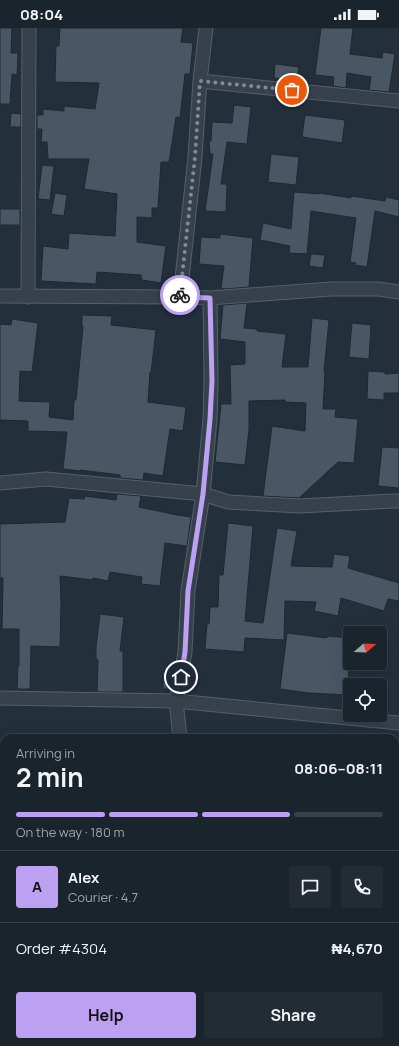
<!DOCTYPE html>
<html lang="en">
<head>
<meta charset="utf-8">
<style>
  body { margin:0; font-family:Manrope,sans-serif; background:#232c35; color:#f1f3f6; height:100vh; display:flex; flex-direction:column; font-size:15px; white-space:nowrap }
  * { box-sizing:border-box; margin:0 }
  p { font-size:13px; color:#9fa4aa }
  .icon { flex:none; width:22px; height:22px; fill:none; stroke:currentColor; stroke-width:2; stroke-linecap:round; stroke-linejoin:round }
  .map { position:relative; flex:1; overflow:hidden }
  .drawer { position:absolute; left:0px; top:706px; width:399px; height:312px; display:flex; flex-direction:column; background:#1a242d; border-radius:12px 12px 0 0; box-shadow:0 4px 16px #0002,0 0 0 1px #384149 }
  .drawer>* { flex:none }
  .needle { width:26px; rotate:71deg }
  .fabs { position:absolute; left:343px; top:598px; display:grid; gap:8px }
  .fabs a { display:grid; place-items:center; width:44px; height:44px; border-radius:4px; background:#1a242d; box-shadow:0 4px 16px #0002,0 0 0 1px #384149; font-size:20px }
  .pin { position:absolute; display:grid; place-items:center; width:34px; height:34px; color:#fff; margin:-17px; border:2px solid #fff; border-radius:50%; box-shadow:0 1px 4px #0007 }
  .courier { position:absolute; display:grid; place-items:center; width:40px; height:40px; margin:-20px; border:3px solid #bca0f2; border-radius:50%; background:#fff; color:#222; box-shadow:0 1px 5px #0007 }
  .headline em { font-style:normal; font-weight:700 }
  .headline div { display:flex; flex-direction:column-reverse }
  .headline { display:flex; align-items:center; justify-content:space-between; height:68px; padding:0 16px }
  h1 { font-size:26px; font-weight:700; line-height:30px }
  .bar { display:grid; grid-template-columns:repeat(4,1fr); gap:6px 4px; align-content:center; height:48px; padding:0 16px }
  .bar i { height:5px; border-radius:3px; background:#384149 }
  .bar .current { background:#bca0f2 }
  .bar p { grid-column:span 4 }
  .line { display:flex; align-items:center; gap:10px; padding:0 16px; border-top:1px solid #384149 }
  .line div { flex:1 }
  .round { display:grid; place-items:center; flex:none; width:42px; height:42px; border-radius:4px; background:#232c35 }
  .cta { display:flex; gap:8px; margin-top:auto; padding:8px 16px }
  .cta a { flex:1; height:46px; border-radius:4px; background:#bca0f2; color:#111; font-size:16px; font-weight:700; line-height:46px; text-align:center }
  .cta a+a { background:#232c35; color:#f1f3f6 }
  .status { display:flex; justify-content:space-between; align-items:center; height:28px; padding:0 20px; background:#1a242d; direction:ltr }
  .status svg { height:11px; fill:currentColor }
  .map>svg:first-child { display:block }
  .building { fill:#495764; stroke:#1e2833 }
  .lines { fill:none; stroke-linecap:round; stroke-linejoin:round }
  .minor-casing { stroke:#555f6a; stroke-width:15 }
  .minor { stroke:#37414c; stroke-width:13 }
  .done { stroke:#818b96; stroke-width:4; stroke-dasharray:0 7.2 }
  .route { stroke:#bca0f2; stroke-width:5 }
</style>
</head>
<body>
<div class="status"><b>08:04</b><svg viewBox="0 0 49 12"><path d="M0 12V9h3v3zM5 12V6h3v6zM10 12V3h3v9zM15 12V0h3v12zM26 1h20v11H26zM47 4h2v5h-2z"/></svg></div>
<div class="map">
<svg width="399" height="1018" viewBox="0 0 399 1018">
  <rect width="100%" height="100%" fill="#23303c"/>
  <path class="building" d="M0 0H12L11 25H18L17 47 12 46 10 76H0Z
    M60 0H183L181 14 193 15 190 46H185L180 90 176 89 169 134H161L158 180H152V190L137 189V214L166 218 161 255 142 252 141 247 97 244 96 256 41 253 43 218 68 221 69 205 115 208 117 166 84 161 89 131H48L47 114H41L42 101H37V87H43V81L64 83V78L95 81 99 55 55 54 56 18H59Z
    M321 0H353L350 26 382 30 383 24 395 26 389 64 369 62 371 49 347 45 346 60 333 58 334 49 315 47Z
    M275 36 299 39 297 53 274 50Z
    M234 77 251 79 247 116 227 114 221 156H227L226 184 205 183 213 126H210L209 113H211L212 94 232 95Z
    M11 85 21 86V99H10Z
    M305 87 345 92 342 115 302 109Z
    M271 126 299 129 296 157 268 154Z
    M42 137 54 138 50 172 38 171Z
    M294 164 319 166V165L351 170V168L385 173 386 169 399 172V189L375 183 367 239 355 237 356 235 350 234 356 190 311 183 307 226 289 225 290 218 260 212 263 195 291 201Z
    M55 165 67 167 64 188 51 186Z
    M0 181H20V197H0Z
    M220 206 253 210 249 259 225 261 221 260 224 238 199 236 201 209 220 210Z
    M311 226 325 227 323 240 309 238Z
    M247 275 244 300 257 301V303L286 306 282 339H308L312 290 329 292 324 344H325L323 381H336L335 389 358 391 354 435 338 434 299 470 263 468 272 398 305 403 306 375 285 374V372L249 373V401L245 437 215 434 221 376H231L230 337 245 336V314L220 311 223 277Z
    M82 287 112 288 111 297 156 302 151 345 150 344 148 374 186 379 183 403 170 401 163 448 144 445 143 452 120 450V447L80 442V443L63 441 67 404 28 403V393L0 392V296L11 297 12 291 38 295 32 344 20 343 19 373 50 374 49 389 73 392 74 372H76L83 299H82Z
    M352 295 371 297 369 331 349 329Z
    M368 343 385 344V346L399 345V365H384V372L367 371Z
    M382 419 399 420V460L378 458Z
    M117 466 141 468 139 479 177 487 191 489 187 518 165 515 160 558 141 556 142 549 110 544 108 553 93 550V552L60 548 61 575 60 619 31 618 30 661H17L18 638H19V601H2L3 550H0V496L65 494 69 470 84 471 85 468 116 472Z
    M228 495 253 498 245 593 263 595 277 500 297 503 291 538 332 539 334 526 350 528 348 540 399 555V573L388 571 384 583 341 570 338 588 314 583 316 574 285 573 284 612 245 610 244 624 205 621 207 596H209L210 579H218L219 547H223Z
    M100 586 124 589 120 623H123V664H97L98 632 96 631V619Z
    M287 605 327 610V608L350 610 348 667 309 665 280 661Z
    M163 644 173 645 170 661H163Z"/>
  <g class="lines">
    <defs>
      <path id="minor" d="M200 53 399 73
        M0 268 180 269 210 270 331 261H379L399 264
        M28 269 29 0
        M180 269 195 129 200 53 206 0
        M0 455 46 451 203 466 228 474 300 478 393 473H399
        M0 670 176 673 399 695
        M180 710 176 673 185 624 188 563 203 466 210 391 211 353 210 270"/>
    </defs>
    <use href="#minor" class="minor-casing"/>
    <use href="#minor" class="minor"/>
  </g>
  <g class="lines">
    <path class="done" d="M180 267 195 129 200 53 292 62"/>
    <path class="route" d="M180 267V269L210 270 212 353 210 391 203 466 188 563 185 624 181 649"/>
  </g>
</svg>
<div class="fabs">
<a><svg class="needle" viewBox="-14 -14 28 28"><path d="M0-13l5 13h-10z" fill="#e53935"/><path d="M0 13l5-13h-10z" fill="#9fa4aa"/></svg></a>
<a><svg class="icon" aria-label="locate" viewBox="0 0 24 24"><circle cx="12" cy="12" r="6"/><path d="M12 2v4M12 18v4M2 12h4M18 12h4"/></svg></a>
</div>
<div class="pin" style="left:292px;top:62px;background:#ea580c"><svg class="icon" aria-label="bag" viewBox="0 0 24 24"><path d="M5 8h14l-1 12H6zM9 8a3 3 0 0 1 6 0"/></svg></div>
<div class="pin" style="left:181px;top:649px;background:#1f2937"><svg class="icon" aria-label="home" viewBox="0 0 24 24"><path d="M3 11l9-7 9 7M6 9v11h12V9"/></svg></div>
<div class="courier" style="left:180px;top:267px"><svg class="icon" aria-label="bike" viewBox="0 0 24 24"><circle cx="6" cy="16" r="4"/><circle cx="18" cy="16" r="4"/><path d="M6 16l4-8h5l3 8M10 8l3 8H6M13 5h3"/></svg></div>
<section class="drawer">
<div class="headline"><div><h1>2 min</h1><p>Arriving in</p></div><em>08:06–08:11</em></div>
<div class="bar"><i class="current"></i><i class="current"></i><i class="current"></i><i></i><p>On the way · 180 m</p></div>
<div class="line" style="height:72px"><b class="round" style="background:#bca0f2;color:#111">A</b><div><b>Alex</b><p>Courier · 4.7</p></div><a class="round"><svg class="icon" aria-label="chat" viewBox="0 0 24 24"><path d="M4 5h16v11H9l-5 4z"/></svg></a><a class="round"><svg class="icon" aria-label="phone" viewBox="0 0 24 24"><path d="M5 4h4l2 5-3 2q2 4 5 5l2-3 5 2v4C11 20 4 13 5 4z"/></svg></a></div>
<div class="line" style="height:52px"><div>Order #4304</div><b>₦4,670</b></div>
<div class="cta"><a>Help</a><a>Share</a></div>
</section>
</div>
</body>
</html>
